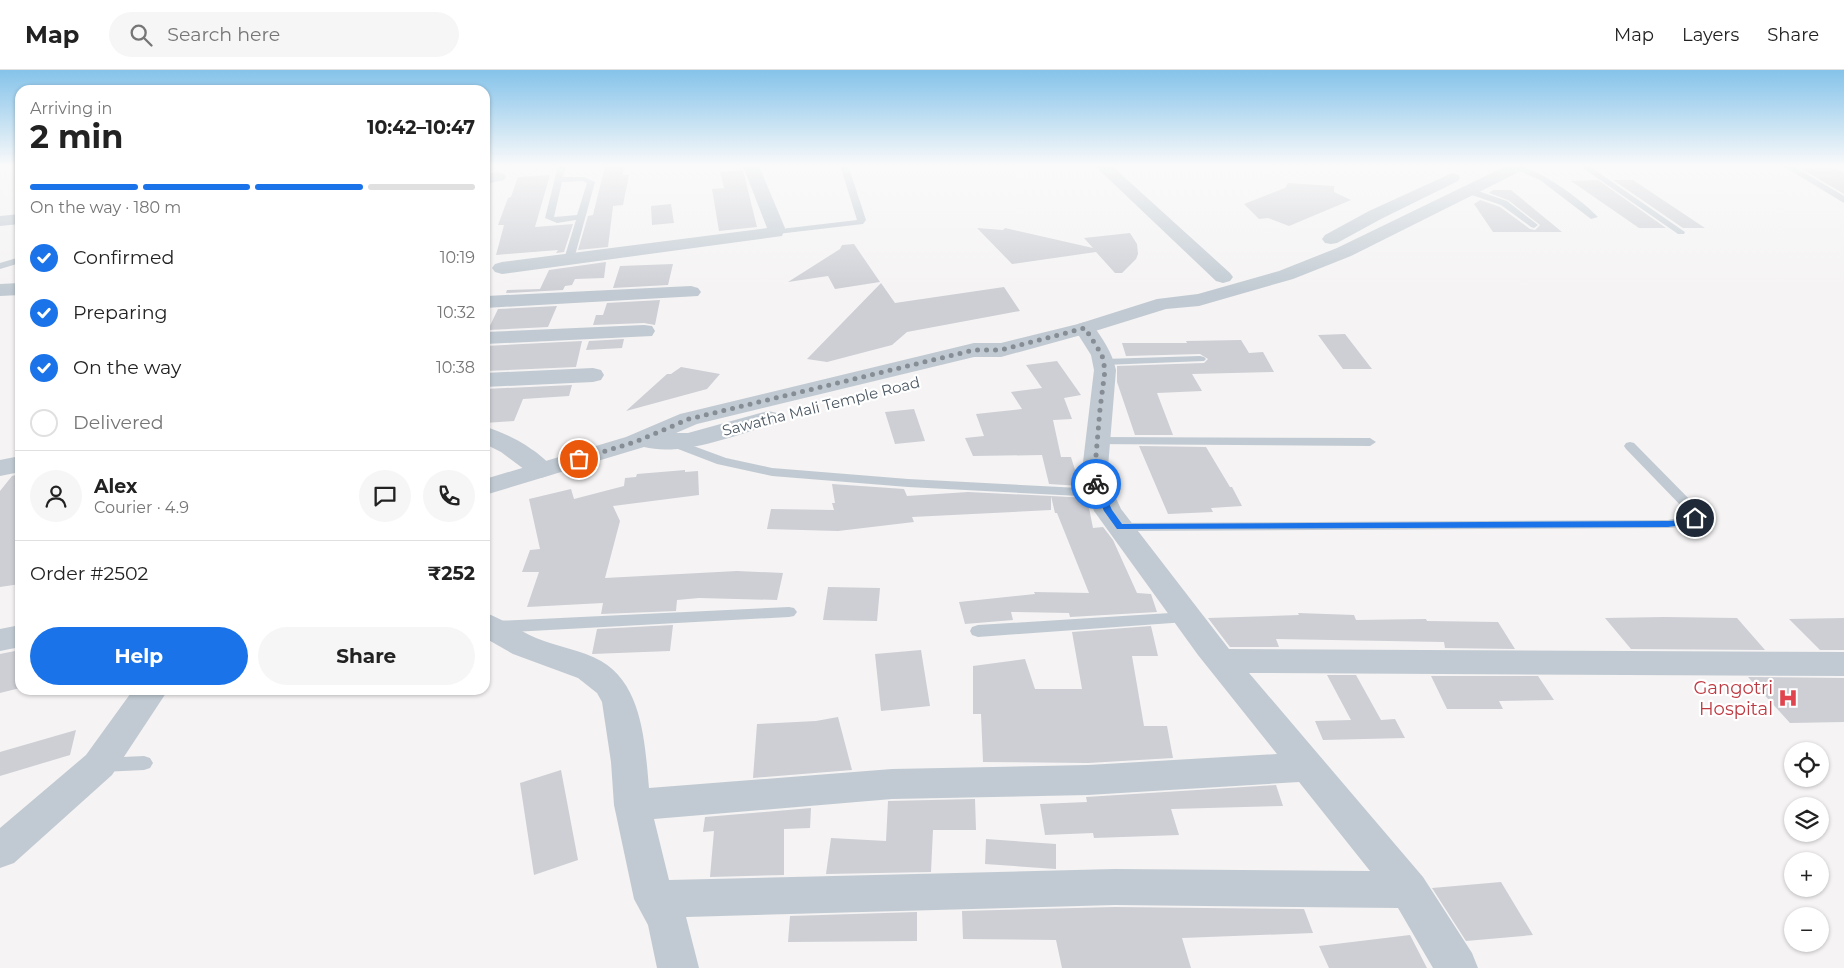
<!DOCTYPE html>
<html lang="en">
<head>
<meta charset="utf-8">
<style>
  body { margin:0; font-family:Montserrat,sans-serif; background:#f6f6f6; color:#222; height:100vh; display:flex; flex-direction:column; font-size:19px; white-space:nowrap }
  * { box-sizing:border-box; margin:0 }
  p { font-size:16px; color:#767676 }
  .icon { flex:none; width:28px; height:28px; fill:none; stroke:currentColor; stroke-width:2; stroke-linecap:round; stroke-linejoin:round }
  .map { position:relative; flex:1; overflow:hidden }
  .sheet { position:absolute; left:15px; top:15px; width:475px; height:610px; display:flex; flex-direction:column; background:#fff; border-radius:15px; box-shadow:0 1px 4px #0004 }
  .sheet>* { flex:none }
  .controls { position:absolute; left:1784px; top:672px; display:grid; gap:10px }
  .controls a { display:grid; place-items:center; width:45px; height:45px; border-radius:50%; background:#fff; box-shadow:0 1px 4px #0004; font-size:25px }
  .pin { position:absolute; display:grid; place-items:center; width:42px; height:42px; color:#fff; margin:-21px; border:2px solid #fff; border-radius:50%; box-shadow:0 1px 5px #0007 }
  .courier { position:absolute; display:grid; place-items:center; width:50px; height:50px; margin:-25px; border:4px solid #1a73e8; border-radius:50%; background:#fff; color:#222; box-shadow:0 1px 6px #0007 }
  .headline em { font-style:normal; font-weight:700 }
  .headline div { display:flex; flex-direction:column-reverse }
  .headline { display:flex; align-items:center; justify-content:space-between; height:85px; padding:0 15px }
  h1 { font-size:32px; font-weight:700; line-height:38px }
  .bar { display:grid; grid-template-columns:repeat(4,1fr); gap:8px 5px; align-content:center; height:60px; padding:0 15px }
  .bar i { height:6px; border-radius:4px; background:#e0e0e0 }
  .bar .on { background:#1a73e8 }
  .bar p { grid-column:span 4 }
  .line { display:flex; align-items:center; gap:12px; padding:0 15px; border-top:1px solid #e0e0e0 }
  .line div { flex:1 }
  .round { display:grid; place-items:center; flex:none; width:52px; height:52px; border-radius:26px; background:#f6f6f6 }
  ol { padding:0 15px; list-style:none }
  li { display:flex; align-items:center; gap:15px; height:55px }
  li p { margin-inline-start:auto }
  li .icon { padding:5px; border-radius:50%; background:#1a73e8; color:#fff; stroke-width:4 }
  li:last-child { color:#767676 }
  li i { width:28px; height:28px; border:2px solid #e0e0e0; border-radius:50% }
  .button { display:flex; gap:10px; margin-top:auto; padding:10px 15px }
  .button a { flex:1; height:58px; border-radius:30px; background:#1a73e8; color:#fff; font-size:20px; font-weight:700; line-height:58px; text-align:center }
  .button a+a { background:#f6f6f6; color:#222 }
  header { display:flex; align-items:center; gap:30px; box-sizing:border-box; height:70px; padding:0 25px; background:#fff; border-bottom:1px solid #e0e0e0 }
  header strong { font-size:24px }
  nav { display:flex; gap:28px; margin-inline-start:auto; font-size:18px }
  .search { width:350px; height:45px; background:#f6f6f6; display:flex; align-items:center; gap:12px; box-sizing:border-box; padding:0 18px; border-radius:28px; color:#767676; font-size:19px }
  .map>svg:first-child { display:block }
  .building { fill:#cdcfd5 }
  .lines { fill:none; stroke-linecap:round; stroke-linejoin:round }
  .service { fill:#c1cad2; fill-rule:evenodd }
  .minor { fill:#c1cad2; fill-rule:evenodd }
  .tertiary { fill:#c1cad2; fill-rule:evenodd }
  .route { fill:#1a73e8 }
  .done { stroke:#868d94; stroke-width:5; stroke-dasharray:0 9 }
  .labels { text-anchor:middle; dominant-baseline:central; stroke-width:4.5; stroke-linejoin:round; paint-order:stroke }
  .street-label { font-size:15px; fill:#4a5661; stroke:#fff }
  .near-health-label { font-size:18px; fill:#be3a42; stroke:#fff; text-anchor:end }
</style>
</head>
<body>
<header>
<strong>Map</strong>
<div class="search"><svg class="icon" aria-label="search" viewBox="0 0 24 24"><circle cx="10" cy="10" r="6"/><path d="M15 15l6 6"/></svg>Search here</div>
<nav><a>Map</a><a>Layers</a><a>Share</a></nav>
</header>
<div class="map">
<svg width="1844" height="898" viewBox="0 0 1844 898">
  <rect width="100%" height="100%" fill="#f5f3f3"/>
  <path class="building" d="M605 96H624L623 105H629L623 135 613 136 608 177 578 180 588 146 593 145Z
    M1800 98 1836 99 1844 103V124Z
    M743 100 757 157 719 161 712 119 724 118 720 102Z
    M550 105 535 157 573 154 564 182 556 183 558 180 496 185 504 155H498L508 128 511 127 518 107Z
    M1598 110 1666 158H1639L1571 111Z
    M1613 110H1633L1705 158H1683Z
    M1288 113 1334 116V122L1351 130 1289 156 1268 148 1259 149 1244 134 1285 118Z
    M1493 120H1511L1562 162H1493L1474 134 1480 130 1500 137 1530 159 1535 160 1540 155 1508 130 1489 123Z
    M671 134 674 153 652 155 651 136Z
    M977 158 1003 160 1005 158 1093 178 1084 168 1130 163 1137 174 1138 184 1136 189 1122 203H1115L1096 182 1012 194Z
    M854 174 880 212 835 219 828 206 788 212 840 179 842 175Z
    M606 192 604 208 575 209 572 215 565 216 563 220 506 223 507 220 540 219 549 200Z
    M673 194 668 215 613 218 620 196Z
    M881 213 895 233 1004 217 1020 241 907 262 892 275 827 292 807 289Z
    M660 230 655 255 644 253 593 255 596 245H603L607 233Z
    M557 236 548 257 488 260 498 239Z
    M1345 264 1372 299H1343L1318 265Z
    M624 269 622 278 586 280 589 271Z
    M1241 270 1249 283 1263 282 1274 302 1192 304 1202 321 1157 323 1173 365H1135L1117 312V296L1204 293 1208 289 1200 284 1126 286 1122 273H1187L1186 271Z
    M582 271 576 297 485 301V276Z
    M1057 291 1081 325 1064 328 1072 349 1053 350 1061 387H1071L1080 416 1049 414 1042 385 973 386 965 368 984 366 976 344 1022 339 1011 322 1042 318 1026 295Z
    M681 297 720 304 707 319 626 341 667 304H671Z
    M572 315 569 326 523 329 514 351 485 353V319Z
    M914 339 925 371 895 374 885 342Z
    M1139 376 1206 377 1230 417H1232L1242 436 1211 438 1213 442 1168 444Z
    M685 400V402L698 401 699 425 613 436 620 451 605 508 737 501 783 503 777 530 699 528 677 530 676 541 601 544 603 533 527 537 539 502H522L530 480 540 479 529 429 571 419 574 429 624 416 625 408 636 407 637 404Z
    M20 404V514L0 517V421L12 406Z
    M832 414 904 419 907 426 968 422 1051 426V440L912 447 914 452 838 461 767 459 771 439 834 440 832 433H835Z
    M1051 426 1087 428 1093 458 1103 457 1113 470 1137 523 1151 524 1157 542 1070 547 1069 543 1011 542 1013 550 965 554 959 532 1035 524 1034 522 1089 523 1057 443H1055Z
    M828 517 880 518 877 551 823 550Z
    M1298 543 1354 545 1356 550 1426 549 1427 551 1498 552 1515 579 1445 578 1444 572 1276 569 1279 577H1230L1208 548 1299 545Z
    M1664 547 1737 548 1765 580 1631 579 1605 548Z
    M1844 548V580H1820L1789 549Z
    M673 555 670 581 592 584 597 559Z
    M1151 556 1158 586H1132L1144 656H1167L1173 688 1088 693 983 692 981 644H973V596L1025 589 1035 619H1082L1072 562Z
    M20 580V618L0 623V584Z
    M921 580 930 636 881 641 875 584Z
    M1327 605H1356L1381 650 1395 649 1405 668 1323 670 1315 651 1351 650Z
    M1431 606H1538L1554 630 1499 631 1503 639H1447Z
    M1748 607 1844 608V652L1790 653Z
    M838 647 852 700 753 708 757 654 816 651Z
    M76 660 70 685 0 706V682Z
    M561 700 578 790 534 805 520 713Z
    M1276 715 1283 736 1171 739 1179 765 1094 768 1093 763 1045 765 1040 734 1087 732 1086 727Z
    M975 729 976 760H933L931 802 826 804 831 768 886 771 888 731Z
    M811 738 810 758 784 759V805L710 807 714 761 703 762 705 747Z
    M986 769 1056 774V799L985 794Z
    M1501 812 1533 865 1466 871 1432 818Z
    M1115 837 1304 839 1313 863 1182 868 1191 898H1062L1056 870 963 869 962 841Z
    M917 842V871L788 872 790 846Z
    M1410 865 1427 898H1329L1319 876Z"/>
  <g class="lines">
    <path class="service" d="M558 96H566L563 107H584L595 112 574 189 569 192 564 189 576 150 557 153 545 148ZM583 111 587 113 577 145 554 147 562 112Z
      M843 96 849 98 866 150 863 154 769 165V161L772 160 857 150 841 98Z
      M1515 96C1537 96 1583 131 1598 147L1591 149 1540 110 1515 99Z
      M1580 96H1589L1685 162 1684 164H1678Z
      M1783 96H1793L1844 126V133Z
      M1466 119H1472L1507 131 1538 155 1534 158 1531 157 1501 135 1466 123Z
      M20 187V193L0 199V193Z
      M1200 286 1204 287 1206 289 1204 291 1104 295 1098 292 1104 289Z
      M669 367 726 388 772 398 908 409 1099 419 1106 423 1099 427 908 417 772 406 717 394 665 374 663 371 665 368Z
      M1097 367 1370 368 1376 372 1370 376 1093 374 1091 371 1093 368Z
      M1630 372 1634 373 1697 437 1702 448C1694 457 1680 457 1668 458L1120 461 1115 460 1113 457 1115 454 1120 453 1668 450 1687 446 1686 441 1626 379 1624 376 1626 373Z
      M789 537 794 538 797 542 794 546 789 547 495 563 490 561 487 557 490 553 495 551Z
      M1186 542 1191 543 1194 547 1191 551 1186 552 978 567 972 565 970 561 972 557 978 555Z
      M144 686 150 688 153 693 150 698 144 700 102 702 96 700 93 695 96 690 102 688Z"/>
    <path class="minor" d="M743 96H759L785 158 782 166 502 204 495 202 492 198 495 194 502 192 767 158Z
      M1095 96H1112L1230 203 1233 207 1230 211 1223 213 1216 211Z
      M498 102 504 104 506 107 504 110 485 114V104Z
      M20 144V154L0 156V146Z
      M20 213V225L0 226V214Z
      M691 216 698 218 701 222 698 226 485 238V226H487Z
      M1085 252 1092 254C1103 269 1112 282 1116 300L1107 409 1121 439 1229 579 1844 582V606L1249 603 1423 807 1472 883 1478 898H1433L1398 838 1115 835 686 847 699 898H657L648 855 634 829 614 735 611 692 602 632 597 623 578 608 513 584 485 568V543C504 549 519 561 536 568 557 577 582 580 601 591 643 615 645 675 649 718L892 699 1088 695 1277 684 1198 585 1094 441 1081 409 1094 300 1091 285 1074 258 1078 254ZM1299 712 1370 801 1115 799 669 810 654 749 892 729 1088 725Z
      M644 255 652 256 655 261 652 266 485 274V262Z
      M593 298 601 300 604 305 601 310 593 312 485 317V303Z
      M485 357C506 362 542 382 554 400L550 405 541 408 532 405 501 382 485 374Z
      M20 386V402L0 406V390Z
      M133 620H168L112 705 14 793 0 798V758L86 685Z"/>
    <path class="tertiary" d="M1506 96H1527L1525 99 1351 186 1293 209 1199 236 1166 239 1092 262 1001 287H974L697 354 676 363H688L768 341 777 343 780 348 777 353C738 364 683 387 644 377L485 425V409L626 367 680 344 974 273H1001L1078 254 1157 229 1198 224 1279 201 1337 178Z
      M1452 103 1458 105 1460 108 1458 111 1381 149 1337 173 1331 174 1325 173 1322 169 1325 165 1369 141Z
      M20 555V577L0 581V559Z"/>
  </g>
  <linearGradient id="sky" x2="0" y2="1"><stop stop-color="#85c3ea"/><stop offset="0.43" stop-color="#fafafa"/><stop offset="1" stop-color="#fafafa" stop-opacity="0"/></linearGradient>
  <rect width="1844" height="222" fill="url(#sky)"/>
  <path class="route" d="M1096 412 1100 414 1112 440 1122 454 1668 451 1684 450 1695 445 1699 448 1689 454 1668 457 1120 459H1117L1104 441 1092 414Z"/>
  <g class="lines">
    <path class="done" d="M579 389 635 372 689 349 974 280H1001L1085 258 1102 285 1105 300 1100 339 1094 409 1096 414"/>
  </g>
  <defs>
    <symbol id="hospital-bare" viewBox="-9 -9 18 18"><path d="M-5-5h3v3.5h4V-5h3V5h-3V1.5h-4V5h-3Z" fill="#e0444e" stroke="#fff" stroke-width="2.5" paint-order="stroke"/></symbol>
  </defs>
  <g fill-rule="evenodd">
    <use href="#hospital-bare" x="1774" y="614" width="28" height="28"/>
  </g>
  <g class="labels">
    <g class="street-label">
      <text transform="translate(821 336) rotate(-14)">Sawatha Mali Temple Road</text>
    </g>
    <g class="near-health-label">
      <text x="1773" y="618">Gangotri<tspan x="1773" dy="21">Hospital</tspan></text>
    </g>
  </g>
</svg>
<div class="controls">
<a><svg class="icon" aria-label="locate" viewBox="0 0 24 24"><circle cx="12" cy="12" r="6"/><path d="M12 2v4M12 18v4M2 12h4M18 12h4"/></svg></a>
<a><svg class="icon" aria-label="layers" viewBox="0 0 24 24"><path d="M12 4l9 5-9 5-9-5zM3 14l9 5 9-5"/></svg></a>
<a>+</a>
<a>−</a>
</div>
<div class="pin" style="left:579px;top:389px;background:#ea580c"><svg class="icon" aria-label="bag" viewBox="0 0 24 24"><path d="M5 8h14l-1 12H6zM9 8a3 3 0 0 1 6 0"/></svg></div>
<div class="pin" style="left:1695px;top:448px;background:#1f2937"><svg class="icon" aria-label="home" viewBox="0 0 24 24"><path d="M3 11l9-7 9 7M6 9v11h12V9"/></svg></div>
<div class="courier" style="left:1096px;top:414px"><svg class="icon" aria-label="bike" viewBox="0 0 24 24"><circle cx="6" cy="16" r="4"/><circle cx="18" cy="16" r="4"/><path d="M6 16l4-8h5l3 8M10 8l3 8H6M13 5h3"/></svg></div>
<section class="sheet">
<div class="headline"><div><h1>2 min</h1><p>Arriving in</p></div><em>10:42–10:47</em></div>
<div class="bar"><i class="on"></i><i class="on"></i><i class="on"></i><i></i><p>On the way · 180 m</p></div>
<ol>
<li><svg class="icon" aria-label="check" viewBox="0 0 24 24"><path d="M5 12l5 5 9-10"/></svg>Confirmed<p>10:19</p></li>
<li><svg class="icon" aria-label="check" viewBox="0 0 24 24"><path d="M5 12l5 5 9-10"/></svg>Preparing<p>10:32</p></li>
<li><svg class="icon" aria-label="check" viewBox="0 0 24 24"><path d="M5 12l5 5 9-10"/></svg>On the way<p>10:38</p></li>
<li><i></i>Delivered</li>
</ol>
<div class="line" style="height:90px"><a class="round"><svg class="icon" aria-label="person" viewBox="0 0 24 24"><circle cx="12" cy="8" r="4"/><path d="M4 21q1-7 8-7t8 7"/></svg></a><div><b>Alex</b><p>Courier · 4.9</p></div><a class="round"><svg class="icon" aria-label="chat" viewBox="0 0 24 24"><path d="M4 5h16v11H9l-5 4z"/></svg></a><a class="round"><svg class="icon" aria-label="phone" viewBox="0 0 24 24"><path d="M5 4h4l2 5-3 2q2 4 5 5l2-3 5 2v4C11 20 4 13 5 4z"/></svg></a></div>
<div class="line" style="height:65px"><div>Order #2502</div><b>₹252</b></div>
<div class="button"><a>Help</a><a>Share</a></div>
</section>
</div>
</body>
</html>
